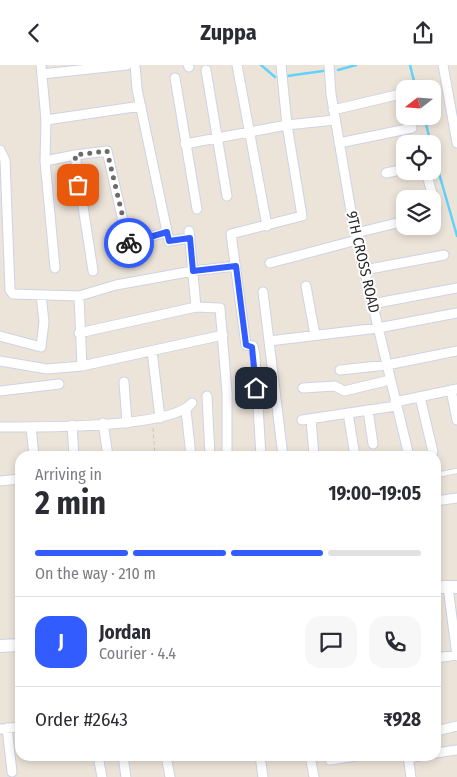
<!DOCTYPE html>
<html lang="en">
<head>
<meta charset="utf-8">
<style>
  body { margin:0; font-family:"Fira Sans Condensed",sans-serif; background:#f7f7f7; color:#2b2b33; height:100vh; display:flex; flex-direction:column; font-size:19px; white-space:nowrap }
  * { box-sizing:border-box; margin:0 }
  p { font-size:16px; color:#7c7c81 }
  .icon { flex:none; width:28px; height:28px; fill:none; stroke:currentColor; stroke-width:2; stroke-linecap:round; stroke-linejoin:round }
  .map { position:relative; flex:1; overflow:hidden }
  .drawer { position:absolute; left:15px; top:386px; width:426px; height:310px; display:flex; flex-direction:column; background:#fff; border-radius:15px; box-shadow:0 2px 8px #0003 }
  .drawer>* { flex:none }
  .needle { width:32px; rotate:253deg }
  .controls { position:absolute; left:396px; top:15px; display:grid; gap:10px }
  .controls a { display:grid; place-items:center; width:45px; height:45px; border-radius:10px; background:#fff; box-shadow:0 2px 8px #0003; font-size:25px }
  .pin { position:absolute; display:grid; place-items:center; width:42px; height:42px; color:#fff; margin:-21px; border-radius:10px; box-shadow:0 2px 8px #0006 }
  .courier { position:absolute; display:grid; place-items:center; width:50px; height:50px; margin:-25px; border:4px solid #335cff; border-radius:50%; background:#fff; color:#222; box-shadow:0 1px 6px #0007 }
  .overview em { font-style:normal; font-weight:700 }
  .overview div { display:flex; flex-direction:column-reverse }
  .overview { display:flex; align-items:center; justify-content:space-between; height:85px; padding:0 20px }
  h1 { font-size:32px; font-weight:700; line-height:38px }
  .bar { display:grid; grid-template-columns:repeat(4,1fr); gap:8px 5px; align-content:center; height:60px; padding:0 20px }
  .bar i { height:6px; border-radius:4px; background:#e1e1e2 }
  .bar .active { background:#335cff }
  .bar p { grid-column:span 4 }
  .line { display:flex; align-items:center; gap:12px; padding:0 20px; border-top:1px solid #e1e1e2 }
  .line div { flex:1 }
  .round { display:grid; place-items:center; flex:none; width:52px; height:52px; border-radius:15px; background:#f7f7f7 }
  header { display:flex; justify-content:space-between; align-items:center; height:65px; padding:0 20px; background:#fff; font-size:22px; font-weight:700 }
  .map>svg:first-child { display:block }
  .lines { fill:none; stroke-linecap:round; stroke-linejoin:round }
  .stream { stroke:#60d3fb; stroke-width:2.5 }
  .lane-casing { stroke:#ced2e4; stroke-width:6 }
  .street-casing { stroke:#ced2e4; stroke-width:11 }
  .secondary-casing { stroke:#ced2e4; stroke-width:14 }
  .path { stroke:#c7c7c7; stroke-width:1; stroke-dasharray:4 2.5; stroke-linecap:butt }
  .lane { stroke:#fff; stroke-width:4.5 }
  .street { stroke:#fff; stroke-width:9 }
  .secondary { stroke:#fff; stroke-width:12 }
  .done { stroke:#6e6a67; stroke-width:5; stroke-dasharray:0 9 }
  .route { stroke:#335cff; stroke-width:6 }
  .labels { text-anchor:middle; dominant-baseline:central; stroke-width:4; stroke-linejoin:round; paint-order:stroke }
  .street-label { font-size:15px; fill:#292929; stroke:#fff }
</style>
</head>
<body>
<header><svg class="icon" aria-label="back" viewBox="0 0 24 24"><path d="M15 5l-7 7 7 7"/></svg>Zuppa<svg class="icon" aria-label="share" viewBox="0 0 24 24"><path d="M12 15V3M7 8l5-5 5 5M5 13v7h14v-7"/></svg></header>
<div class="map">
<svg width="457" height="712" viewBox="0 0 457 712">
  <rect width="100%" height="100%" fill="#ede4d9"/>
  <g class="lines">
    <path class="stream" d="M261 0 275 12
      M410 0 416 24
      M338 5 356 0
      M287 11 323 6
      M424 51 431 79
      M432 84 457 171"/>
    <defs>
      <path id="lane" d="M436 410 457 406"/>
      <path id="street" d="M41 0 46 55 45 96 55 203
        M135 0 137 24 169 176 190 173
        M188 0 189 2
        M237 0 267 161
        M329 0 331 29 353 158 409 391
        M443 0 457 78
        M206 5 227 131
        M42 9 127 0
        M175 13 197 144
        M333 45 405 28
        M46 55 141 41
        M339 78 412 63
        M185 79 287 60 335 55
        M0 85 5 95 10 225 13 229 79 231 116 220 193 206 236 201
        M75 90 107 86 128 178 167 167
        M45 96 75 90 93 206
        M426 106 436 144 432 149
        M386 108 405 104
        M189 166 196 242
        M356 168 405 156
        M270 198 357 175
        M364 205 444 190
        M306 221 315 270
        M263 227 283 391
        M79 231 82 301
        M372 239 457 223
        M79 268 196 242 220 243 227 328V391
        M0 271 41 282 44 257 41 230
        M269 276 378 263 457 248
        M152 286 160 353
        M0 296 47 304 82 301 223 270
        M340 305 387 300 457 286
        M124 317 127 358
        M303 323 335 321 344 326 390 315
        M451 325 457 355
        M0 326 59 319
        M207 331 210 391
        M420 332 433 387
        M395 337 457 324
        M186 345 191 391
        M368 345 373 379
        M348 348 355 391
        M311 354 314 391
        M302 355 396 341
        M103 358 108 391
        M72 360 74 391
        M0 362C37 362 170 364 192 338
        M31 362 34 391
        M261 391 255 291 253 281 246 280 231 169 302 151 287 60 281 0
        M0 416 20 414
        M436 436 457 433
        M448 522 457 591
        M436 593 457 590
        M7 663 12 707
        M0 664 20 662
        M436 666 457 661
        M436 688 457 685
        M98 691 102 712
        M123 691 126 712
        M166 691 170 712
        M260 691 263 712
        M310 691 314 712
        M408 691 411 712
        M408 693 419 691
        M330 695 356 691"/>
      <path id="secondary" d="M436 522H457
        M0 581 20 580"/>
    </defs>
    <use href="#lane" class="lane-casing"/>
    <use href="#street" class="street-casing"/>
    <use href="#secondary" class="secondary-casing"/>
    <path class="path" d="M153 363 155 391"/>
    <use href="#lane" class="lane"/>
    <use href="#street" class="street"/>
    <use href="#secondary" class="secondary"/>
  </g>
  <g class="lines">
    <path class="done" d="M78 120 75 90 107 86 129 178"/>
    <path class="route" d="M129 178 167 167 169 176 190 173 193 206 236 201 246 280 252 282 256 323"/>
  </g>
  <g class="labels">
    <g class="street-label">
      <text transform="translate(363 197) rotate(77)">9TH CROSS ROAD</text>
    </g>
  </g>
</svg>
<div class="controls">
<a><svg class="needle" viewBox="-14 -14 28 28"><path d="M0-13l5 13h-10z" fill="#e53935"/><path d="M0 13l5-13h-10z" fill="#7c7c81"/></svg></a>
<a><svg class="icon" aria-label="locate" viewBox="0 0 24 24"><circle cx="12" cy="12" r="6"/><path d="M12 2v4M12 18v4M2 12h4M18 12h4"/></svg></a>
<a><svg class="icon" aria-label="layers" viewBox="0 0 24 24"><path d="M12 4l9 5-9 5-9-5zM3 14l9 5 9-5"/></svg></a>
</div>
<div class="pin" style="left:78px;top:120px;background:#ea580c"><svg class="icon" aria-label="bag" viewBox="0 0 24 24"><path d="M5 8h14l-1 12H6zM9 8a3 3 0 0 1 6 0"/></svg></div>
<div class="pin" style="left:256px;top:323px;background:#1f2937"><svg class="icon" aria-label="home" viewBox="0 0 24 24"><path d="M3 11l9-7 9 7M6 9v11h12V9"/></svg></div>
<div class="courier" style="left:129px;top:178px"><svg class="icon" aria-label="bike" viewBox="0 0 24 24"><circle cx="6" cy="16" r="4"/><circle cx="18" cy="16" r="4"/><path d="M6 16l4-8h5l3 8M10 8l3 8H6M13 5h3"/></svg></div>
<section class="drawer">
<div class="overview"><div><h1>2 min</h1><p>Arriving in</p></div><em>19:00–19:05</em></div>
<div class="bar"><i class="active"></i><i class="active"></i><i class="active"></i><i></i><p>On the way · 210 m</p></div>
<div class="line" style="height:90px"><b class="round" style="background:#335cff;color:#fff">J</b><div><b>Jordan</b><p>Courier · 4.4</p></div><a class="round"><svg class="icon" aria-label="chat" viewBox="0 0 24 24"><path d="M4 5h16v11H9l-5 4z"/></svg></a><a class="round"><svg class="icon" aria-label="phone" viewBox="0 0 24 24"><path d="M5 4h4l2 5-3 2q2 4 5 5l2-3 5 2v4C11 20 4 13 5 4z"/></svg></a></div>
<div class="line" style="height:65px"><div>Order #2643</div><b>₹928</b></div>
</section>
</div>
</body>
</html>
